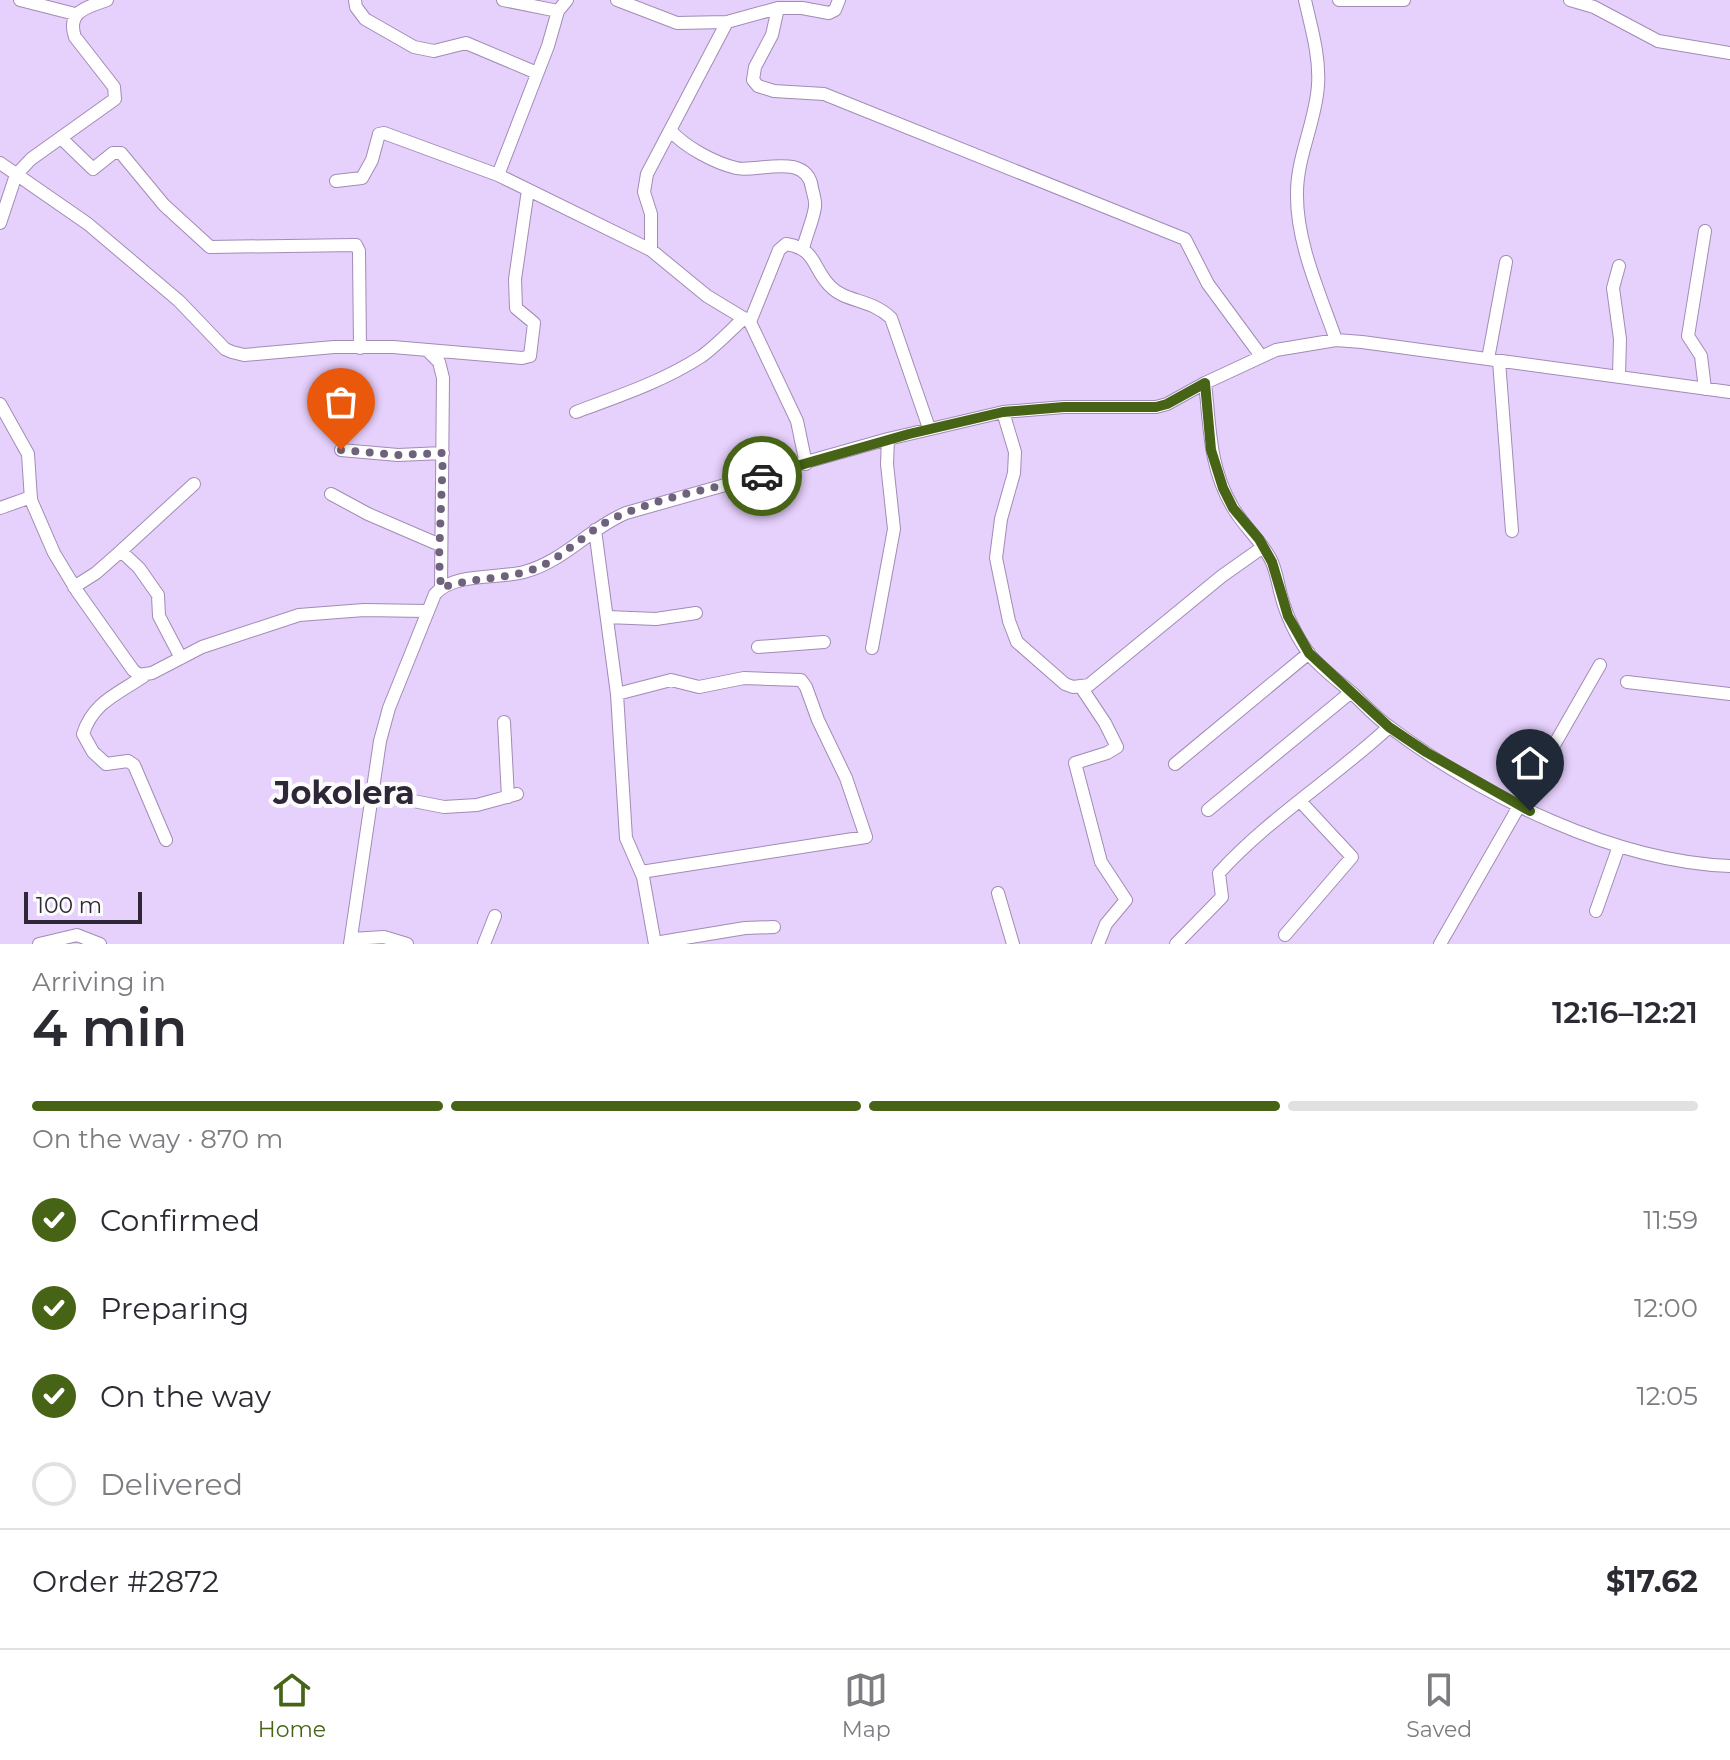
<!DOCTYPE html>
<html lang="en">
<head>
<meta charset="utf-8">
<style>
  body { margin:0; font-family:Montserrat,sans-serif; background:#f7f7f7; color:#2b2b33; height:100vh; display:flex; flex-direction:column; font-size:30px; white-space:nowrap }
  * { box-sizing:border-box; margin:0 }
  p { font-size:26px; color:#7c7c81 }
  .icon { flex:none; width:44px; height:44px; fill:none; stroke:currentColor; stroke-width:2; stroke-linecap:round; stroke-linejoin:round }
  .map { position:relative; height:944px; overflow:hidden }
  .sheet { display:flex; flex-direction:column; background:#fff; flex:1 }
  .sheet>* { flex:none }
  .scale { position:absolute; left:24px; bottom:20px; width:118px; box-sizing:border-box; padding-left:8px; border:4px solid #2f2637; border-top:0; font-size:22px; line-height:28px; white-space:nowrap; color:#2f2637; -webkit-text-stroke:6px #fcfcfc; paint-order:stroke }
  .pin { position:absolute; display:grid; place-items:center; width:68px; height:68px; color:#fff; margin:-82px -34px; border-radius:50% 50% 50% 0; rotate:-45deg; box-shadow:0 0 8px #0007 }
  .pin .icon { rotate:45deg }
  .courier { position:absolute; display:grid; place-items:center; width:80px; height:80px; margin:-40px; border:6px solid #476416; border-radius:50%; background:#fff; color:#222; box-shadow:0 2px 10px #0007 }
  .headline em { font-style:normal; font-weight:600 }
  .headline div { display:flex; flex-direction:column-reverse }
  .headline { display:flex; align-items:center; justify-content:space-between; height:136px; padding:0 32px }
  h1 { font-size:52px; font-weight:600; line-height:60px }
  .bar { display:grid; grid-template-columns:repeat(4,1fr); gap:12px 8px; align-content:center; height:96px; padding:0 32px }
  .bar i { height:10px; border-radius:6px; background:#e1e1e2 }
  .bar .on { background:#476416 }
  .bar p { grid-column:span 4 }
  .line { display:flex; align-items:center; gap:20px; padding:0 32px; border-top:2px solid #e1e1e2 }
  .line div { flex:1 }
  ol { padding:0 32px; list-style:none }
  li { display:flex; align-items:center; gap:24px; height:88px }
  li p { margin-inline-start:auto }
  li .icon { padding:8px; border-radius:50%; background:#476416; color:#fff; stroke-width:4 }
  li:last-child { color:#7c7c81 }
  li i { width:44px; height:44px; border:4px solid #e1e1e2; border-radius:50% }
  .tabs { display:flex; justify-content:space-around; align-items:center; height:112px; border-top:2px solid #e1e1e2; background:#fff; font-size:22px; color:#7c7c81 }
  .tabs a { display:grid; justify-items:center; gap:4px }
  .tabs .on { color:#476416 }
  .map>svg:first-child { display:block }
  .lines { fill:none; stroke-linecap:round; stroke-linejoin:round }
  .minor-casing { stroke:#a18cb5; stroke-width:14 }
  .minor { stroke:#fff; stroke-width:12 }
  .done { stroke:#6f627c; stroke-width:8; stroke-dasharray:0 14.4 }
  .route { stroke:#476416; stroke-width:10 }
  .labels { text-anchor:middle; dominant-baseline:central; stroke-width:8; stroke-linejoin:round; paint-order:stroke }
  .quarter-label { font-size:32px; font-weight:bold; fill:#2f2637; stroke:#fcfcfc }
</style>
</head>
<body>
<div class="map">
<svg width="1730" height="944" viewBox="0 0 1730 944">
  <rect width="100%" height="100%" fill="#e6d0fc"/>
  <g class="lines">
    <defs>
      <path id="minor" d="M20 0 75 14
        M355 0 356 7 365 19 414 47 434 51 466 43 537 73
        M503 0 558 11
        M617 0 677 23 727 22 778 8H802L829 13 835 10 839 0
        M1305 0C1311 27 1320 56 1318 85 1316 121 1297 156 1297 193 1296 242 1320 294 1336 340
        M1339 0H1404
        M1570 0 1594 7 1658 41 1730 53
        M778 8 772 35 755 67 753 80 758 86 774 91 824 94 1185 239 1208 284 1261 356
        M671 131C685 147 715 163 736 168 756 173 807 151 812 188 813 194 816 200 815 207 813 221 806 235 803 249
        M62 139 93 169 113 153H121L164 205 210 247 356 245 359 251 360 348
        M0 163 88 224 179 301 225 349 232 352 244 355 334 347H393L522 358 530 356 534 323 516 308 515 279 528 190
        M498 175 548 46 558 11 567 0
        M336 181 362 178 372 160 379 134 384 133 498 175 651 250 707 296 750 322 797 421 806 464
        M0 223 16 175 31 159 115 99 114 87 75 37C66 11 88 7 107 0
        M651 250V214L644 192 647 174 727 22
        M1619 266 1613 288 1620 339 1619 375
        M750 322 779 250 786 244C817 249 812 268 830 286 846 303 870 298 891 318L929 428
        M427 350 439 362 443 378 441 588
        M1488 359 1506 262
        M1499 361 1512 531
        M1205 383C1210 426 1209 467 1232 506 1243 526 1261 540 1271 560 1276 570 1278 584 1281 595 1286 615 1297 638 1310 655 1322 669 1337 680 1351 692 1364 704 1376 718 1391 728 1482 796 1615 862 1730 866
        M1705 389 1701 356 1688 336 1705 231
        M0 404 28 454 31 500 54 553 77 591 133 670 139 675 152 673 202 647 299 615 364 610 426 611
        M576 412C619 396 664 381 702 356 717 345 730 331 744 318
        M1003 412 1015 452 1014 473 1001 519 996 558 1009 621 1017 642 1065 684 1073 687 1089 685 1222 576 1263 547
        M341 450 398 455 443 453
        M331 494 368 514 440 545
        M0 508 31 497
        M595 530 617 694 626 838 643 877 655 944
        M121 551 194 484
        M74 587 96 573 121 551 139 568 158 595 159 616 181 658
        M607 617 656 619 696 613
        M758 647 824 642
        M872 648 894 529 887 464 888 439
        M144 676C118 694 93 702 83 734L93 752 106 764 128 761 134 765 166 840
        M1627 682 1730 694
        M1081 687 1105 723 1117 747 1107 753 1075 763 1101 862 1126 900 1106 924 1098 944
        M617 694 671 680 699 687 744 678 801 680 806 687 818 720 846 778 866 837 641 872
        M504 722 508 797
        M1175 764 1309 653
        M373 793 444 807 477 805 517 794
        M1208 810 1351 692
        M998 893 1013 944
        M1596 911 1619 846
        M1285 935 1352 857 1300 801
        M351 939 384 937 407 944
        M655 943 745 928 774 927
        M39 944 77 935 100 944
        M350 944 380 741 389 708 435 594C455 572 498 579 524 572 563 562 590 528 626 513L888 439 1003 412 1064 407H1156L1167 404 1205 383 1276 350 1336 340 1362 342 1730 392
        M484 944 495 916
        M1176 944 1222 897 1219 873C1269 818 1334 778 1389 727
        M1440 944 1600 665"/>
    </defs>
    <use href="#minor" class="minor-casing"/>
    <use href="#minor" class="minor"/>
  </g>
  <g class="lines">
    <path class="done" d="M341 450 398 455 443 453 439 559 441 588C472 577 506 580 537 568 565 556 587 531 614 518 660 497 714 488 762 476"/>
    <path class="route" d="M762 476 909 434 1003 412 1064 407H1156L1167 404 1205 383 1211 450 1223 488 1233 508 1259 539 1272 562 1288 616 1309 653 1389 727 1426 752 1530 811"/>
  </g>
  <g class="labels">
    <g class="quarter-label">
      <text x="344" y="792">Jokolera</text>
    </g>
  </g>
</svg>
<div class="scale">100 m</div>
<div class="pin" style="left:341px;top:450px;background:#ea580c"><svg class="icon" aria-label="bag" viewBox="0 0 24 24"><path d="M5 8h14l-1 12H6zM9 8a3 3 0 0 1 6 0"/></svg></div>
<div class="pin" style="left:1530px;top:811px;background:#1f2937"><svg class="icon" aria-label="home" viewBox="0 0 24 24"><path d="M3 11l9-7 9 7M6 9v11h12V9"/></svg></div>
<div class="courier" style="left:762px;top:476px"><svg class="icon" aria-label="car" viewBox="0 0 24 24"><path d="M5 17H2v-5l4-1 3-4h7l3 4 3 1v5h-3M9 17h6M6 11h13"/><circle cx="7" cy="17" r="2"/><circle cx="17" cy="17" r="2"/></svg></div>
</div>
<section class="sheet">
<div class="headline"><div><h1>4 min</h1><p>Arriving in</p></div><em>12:16–12:21</em></div>
<div class="bar"><i class="on"></i><i class="on"></i><i class="on"></i><i></i><p>On the way · 870 m</p></div>
<ol>
<li><svg class="icon" aria-label="check" viewBox="0 0 24 24"><path d="M5 12l5 5 9-10"/></svg>Confirmed<p>11:59</p></li>
<li><svg class="icon" aria-label="check" viewBox="0 0 24 24"><path d="M5 12l5 5 9-10"/></svg>Preparing<p>12:00</p></li>
<li><svg class="icon" aria-label="check" viewBox="0 0 24 24"><path d="M5 12l5 5 9-10"/></svg>On the way<p>12:05</p></li>
<li><i></i>Delivered</li>
</ol>
<div class="line" style="height:104px"><div>Order #2872</div><b>$17.62</b></div>
</section>
<nav class="tabs">
<a class="on"><svg class="icon" aria-label="home" viewBox="0 0 24 24"><path d="M3 11l9-7 9 7M6 9v11h12V9"/></svg>Home</a>
<a><svg class="icon" aria-label="map" viewBox="0 0 24 24"><path d="M3 6l6-2 6 2 6-2v14l-6 2-6-2-6 2zM9 4v14M15 6v14"/></svg>Map</a>
<a><svg class="icon" aria-label="saved" viewBox="0 0 24 24"><path d="M7 4h10v16l-5-4-5 4z"/></svg>Saved</a>
</nav>
</body>
</html>
